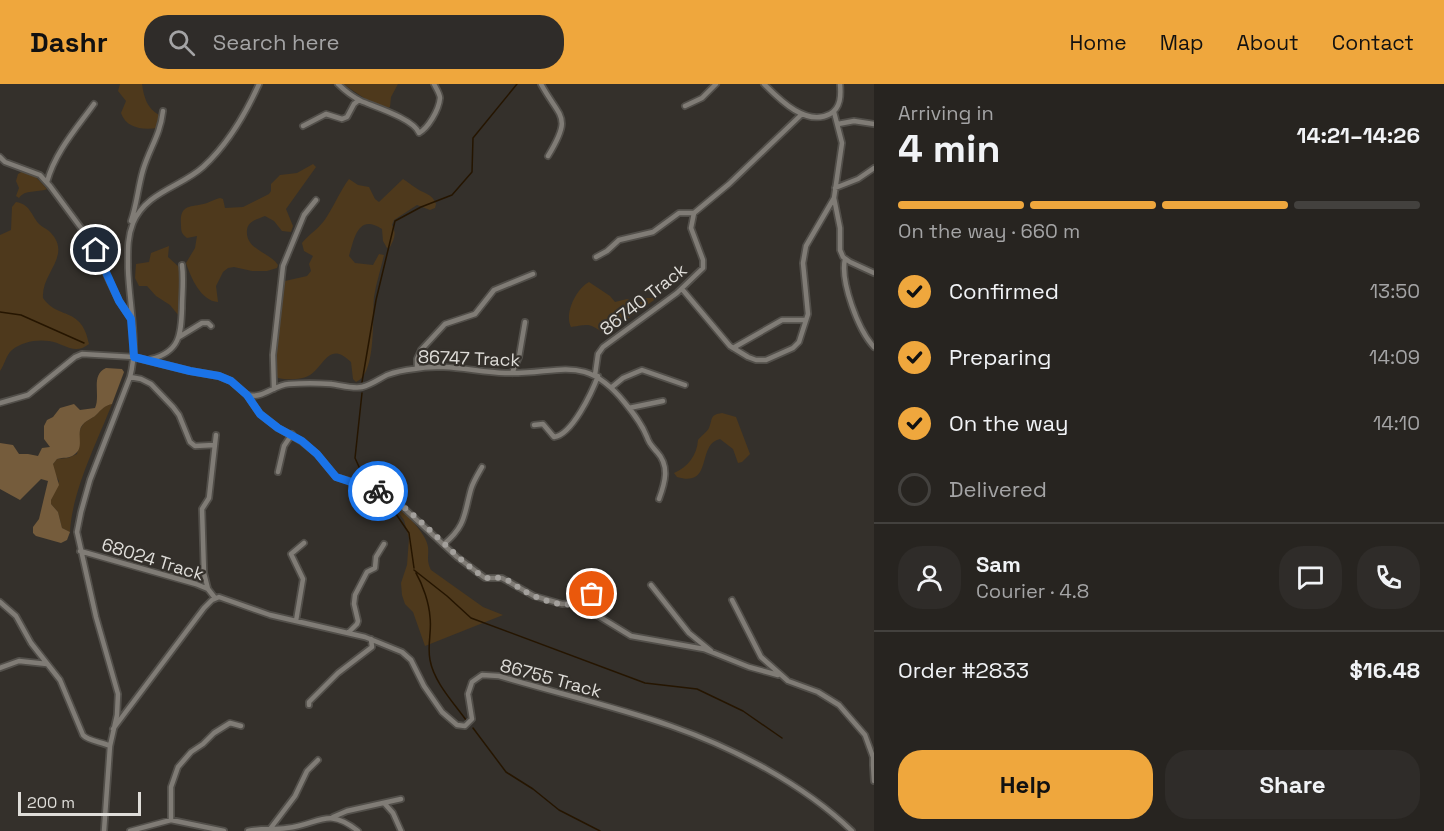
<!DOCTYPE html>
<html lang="en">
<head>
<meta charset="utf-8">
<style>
  body { margin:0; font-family:"Space Grotesk",sans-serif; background:#2f2c29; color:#f1f3f6; height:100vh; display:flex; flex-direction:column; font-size:22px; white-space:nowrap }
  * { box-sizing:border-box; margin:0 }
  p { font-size:20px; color:#a4a4a5 }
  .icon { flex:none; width:33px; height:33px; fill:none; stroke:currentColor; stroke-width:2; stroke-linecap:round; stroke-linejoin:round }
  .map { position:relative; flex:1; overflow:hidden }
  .details { display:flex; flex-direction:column; background:#272420; width:570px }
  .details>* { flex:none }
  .scale { position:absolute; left:18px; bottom:15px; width:123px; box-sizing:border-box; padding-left:6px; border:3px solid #dfddd9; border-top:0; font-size:16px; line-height:21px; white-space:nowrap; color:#dfddd9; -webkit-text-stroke:4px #34302b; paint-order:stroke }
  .pin { position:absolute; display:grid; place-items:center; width:51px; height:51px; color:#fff; margin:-26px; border:3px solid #fff; border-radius:50%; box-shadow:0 2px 6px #0007 }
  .courier { position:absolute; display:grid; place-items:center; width:60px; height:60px; margin:-30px; border:4px solid #1a73e8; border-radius:50%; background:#fff; color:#222; box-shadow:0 2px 8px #0007 }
  .headline em { font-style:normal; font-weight:800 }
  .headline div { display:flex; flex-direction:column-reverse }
  .headline { display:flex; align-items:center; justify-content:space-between; height:102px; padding:0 24px }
  h1 { font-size:39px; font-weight:800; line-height:45px }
  .bar { display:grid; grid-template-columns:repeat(4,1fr); gap:9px 6px; align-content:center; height:72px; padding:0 24px }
  .bar i { height:8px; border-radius:4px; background:#43413e }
  .bar .current { background:#efa73d }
  .bar p { grid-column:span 4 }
  .line { display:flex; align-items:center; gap:15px; padding:0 24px; border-top:2px solid #43413e }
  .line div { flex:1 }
  .round { display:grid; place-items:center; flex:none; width:63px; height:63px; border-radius:24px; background:#2f2c29 }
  ol { padding:0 24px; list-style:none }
  li { display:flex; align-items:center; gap:18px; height:66px }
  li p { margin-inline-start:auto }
  li .icon { padding:6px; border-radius:50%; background:#efa73d; color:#111; stroke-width:4 }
  li:last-child { color:#a4a4a5 }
  li i { width:33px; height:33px; border:3px solid #43413e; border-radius:50% }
  .cta { display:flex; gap:12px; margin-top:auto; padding:12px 24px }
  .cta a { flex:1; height:69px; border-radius:24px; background:#efa73d; color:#111; font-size:24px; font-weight:800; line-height:69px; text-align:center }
  .cta a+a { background:#2f2c29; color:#f1f3f6 }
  header { display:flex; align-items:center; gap:36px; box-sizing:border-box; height:84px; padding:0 30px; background:#efa73d; color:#111 }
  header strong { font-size:28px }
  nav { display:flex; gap:33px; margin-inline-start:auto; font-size:21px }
  .search { width:420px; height:54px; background:#2f2c29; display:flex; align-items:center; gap:15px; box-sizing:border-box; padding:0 21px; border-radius:24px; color:#a4a4a5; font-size:22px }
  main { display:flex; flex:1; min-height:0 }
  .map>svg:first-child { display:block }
  .green { fill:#4e391c }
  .forest { fill:#755c3c }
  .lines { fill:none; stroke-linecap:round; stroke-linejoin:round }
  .stream { stroke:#251500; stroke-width:1.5 }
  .minor-casing { stroke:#524f4a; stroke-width:8 }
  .minor { stroke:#807c76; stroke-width:4.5 }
  .done { stroke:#a3a09c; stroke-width:6; stroke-dasharray:0 10.8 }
  .route { stroke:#1a73e8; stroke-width:8 }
  .labels { text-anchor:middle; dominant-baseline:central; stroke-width:4.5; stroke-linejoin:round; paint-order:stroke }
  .street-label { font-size:18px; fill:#dfddd9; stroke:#34302b }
</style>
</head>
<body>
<header>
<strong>Dashr</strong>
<div class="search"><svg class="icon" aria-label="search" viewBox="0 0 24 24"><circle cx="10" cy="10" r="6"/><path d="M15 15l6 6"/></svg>Search here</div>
<nav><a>Home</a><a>Map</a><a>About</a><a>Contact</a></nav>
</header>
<main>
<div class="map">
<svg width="874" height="747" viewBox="0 0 874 747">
  <rect width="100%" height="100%" fill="#34302b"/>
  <path class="green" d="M120 0H142C144 14 147 24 159 31L160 35 157 44C142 46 126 44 121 29L126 17 118 7Z
    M343 0H398L391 13 390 23 388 24 367 16Z
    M313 80 316 83 286 125 293 142 291 148 282 147 274 137 265 132C258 135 248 137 247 146 245 166 270 168 278 181L277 184 267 187H252L234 183 228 184 223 188 216 202 218 218C201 217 191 194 186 179L195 164 197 152 187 154C182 150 181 148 181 141 179 118 193 124 207 119 212 117 215 115 220 114L223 115 225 124 243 123 269 110 271 107V100L280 91 297 89Z
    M23 87 33 90 47 105C37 109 25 105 19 114L16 112 19 104 16 97 18 90Z
    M349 95 358 101 369 103 375 115 379 118 403 95C408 98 411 101 416 104 424 110 432 109 436 120L435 124 430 126 417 121 394 136 392 141C397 150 394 155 390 163L387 164 383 157 382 145C358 129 354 155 349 172L355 179 373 181 379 170 384 171C381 185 376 199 374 213 372 232 377 290 356 298L353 295 351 278C329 256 324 282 310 291 302 296 287 296 278 294L276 290 275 278 283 200 285 197 307 192 311 187 309 180 313 172 304 167 302 159C309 150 320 144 326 134 335 120 340 107 349 95Z
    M16 118C30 120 31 131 39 140 43 144 48 145 51 149 72 172 41 189 43 214 58 236 82 222 89 260 74 272 64 259 49 257 37 255 21 258 12 266 6 271 5 280 0 287V151L11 146 12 123Z
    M169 162 168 173 179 183 181 203 179 232 170 221 156 212 147 202H139L135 194 136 180 149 178 151 169Z
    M589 198 610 212 615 218 627 215 639 219 646 214H657L606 250C587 239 592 240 571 243 564 230 576 205 589 198Z
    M112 320C97 358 72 407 70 448L62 444 58 428 51 420V416L59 397 53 387V380L57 375 68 374 77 370C80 360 77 349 82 342 85 336 92 335 97 330 102 324 104 322 112 320Z
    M722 329 736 333 750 370 742 378 738 379 733 365 720 355C696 360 714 404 677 393L674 389C688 383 697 371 698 356 701 352 707 348 709 344 713 335 709 331 722 329Z
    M393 419C403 426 427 450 428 463 429 473 426 475 431 486L483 523 503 531 425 562 413 528 405 520 402 511 401 499 407 481 409 454 404 436 395 424Z"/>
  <path class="forest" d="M106 284 122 285 124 288 112 320C104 322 102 325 96 331 92 335 85 336 81 343 77 352 84 363 75 370 70 375 63 373 57 375L53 380 59 401 51 416V420L58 428 62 444 70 448 67 456 61 459 36 452 33 449V443L39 435 48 397 41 395 20 416 0 405V359L13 361 19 370H28L38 372 42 364 50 363 44 355V342L47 336 53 333 60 324 74 320 80 326 95 324C101 311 90 291 106 284Z"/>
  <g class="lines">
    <path class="stream" d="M0 228 21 231 84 259
      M362 298 376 216 395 137 421 123 452 111 472 88 473 54 517 0
      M362 309 355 374 365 396
      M372 408 396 430 409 449 414 484
      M414 486 447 512 471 534 645 599 697 605 743 627 782 654
      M416 489C423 501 429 519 430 533 432 548 427 561 430 576 434 598 453 618 466 636
      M473 644 506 688 533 705 559 726 600 747"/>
    <defs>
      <path id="minor" d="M338 0C344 6 353 13 361 17 375 23 414 35 419 49 428 44 439 26 440 14 440 10 436 4 434 0
        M541 0C560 35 573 31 548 72
        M764 0C779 15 806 43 830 30 841 24 841 11 840 0
        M685 22 702 14 716 0
        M834 28 842 59 834 114 840 144V166L843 173 850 178 874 189
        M838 40 854 37 874 40
        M303 42 326 30 342 35 347 33 354 20 359 16
        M0 73 5 78 40 91 50 102 90 156 119 217 130 233
        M47 98C55 68 76 45 94 20
        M835 104 858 95 874 84
        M131 137C137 120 138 103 143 86 150 63 160 52 163 27
        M596 173 607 167 619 156 653 148 679 129H694
        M845 175C840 197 858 246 874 263
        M682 205 730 262 748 273 756 276H766L793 264 799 258 808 230 803 179 806 162 834 114
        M179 253 202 239H208L211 242
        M733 264 782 236H806
        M151 275C180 268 181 250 182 224 182 210 184 196 182 181
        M417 284V275L421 266 445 240 475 230 494 206 533 190
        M512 289 519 273 525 238
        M595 291 598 270 603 263 677 209 703 184V176L691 144 694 129 729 100 802 30
        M130 293 141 295 151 300 173 323 179 331 190 358 195 362 214 361
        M612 303 623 294 642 286 685 301
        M274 305 273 271 283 182 304 131 316 116
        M247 311C264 315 273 301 289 300 303 299 317 299 331 300 340 301 353 305 362 303 371 301 379 295 387 291 395 288 405 286 414 285 444 279 475 288 505 289 560 291 584 268 625 319 634 330 642 340 647 353 649 360 653 363 657 368 670 382 665 399 659 415
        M0 319 28 311 75 273 82 270 134 273 190 287 219 292 231 297 247 311 260 330 278 344 301 357 317 370 336 393 363 401 394 415 457 473 485 494H502L534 512 562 520 577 519 587 515 597 498
        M629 324 663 317
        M534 341 543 340 554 353C572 351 592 308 598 292
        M278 388 284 362 292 350
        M444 460C466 442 464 430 471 405 473 398 478 390 482 383
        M80 467 196 500 208 505 215 514
        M651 501 689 549 711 567
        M208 505 204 489 202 425 209 414 216 351
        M732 516 761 573 788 597 818 608 839 621 865 651 873 673V682
        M0 518 16 532 31 559 60 596 83 651C88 657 102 658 110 662
        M577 519 631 552 704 565 749 583 778 591
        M296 537 303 495 291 470 304 459
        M348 549 357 540 358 537 354 520 355 511 367 488 375 484 376 473 384 460
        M0 584 19 577 47 580
        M309 621V618L338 589 372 563 371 555
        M113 645 204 524 212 516 219 513 270 531 365 553 402 568 411 576 424 602 442 628 457 641 465 642 472 635 468 610 472 598 482 591 499 592C556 609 614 622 671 642 734 664 803 700 852 747
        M873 681 874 697
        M385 720 393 729 401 747
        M333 733 347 727 401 715
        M171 736V703L178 683 191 668 203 660 214 649 230 639 241 642
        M270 745 295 712 307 687 318 676
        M104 747 110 662 117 631 118 610 96 533 77 448 81 428 90 396 130 293C139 259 129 220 128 184 128 168 127 154 133 139 146 108 181 103 203 83 228 60 245 31 259 0
        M130 747 171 736 224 747
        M248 747C261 744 274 746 287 744 319 741 327 722 358 747"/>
    </defs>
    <use href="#minor" class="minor-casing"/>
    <use href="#minor" class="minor"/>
  </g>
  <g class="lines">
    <path class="done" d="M378 407C412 422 446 466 478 489 491 499 492 491 504 495 511 497 517 503 524 507 542 517 577 530 592 510"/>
    <path class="route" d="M96 166 119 217 131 235 134 273 190 287 219 292 231 297 247 311 260 330 278 344 302 357 317 370 336 393 378 407"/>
  </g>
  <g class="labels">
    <g class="street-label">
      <text transform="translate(643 215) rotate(-38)">86740 Track</text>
      <text transform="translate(469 274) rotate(2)">86747 Track</text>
      <text transform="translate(153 475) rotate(17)">68024 Track</text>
      <text transform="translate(551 594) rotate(15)">86755 Track</text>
    </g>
  </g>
</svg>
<div class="scale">200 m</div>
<div class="pin" style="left:592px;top:510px;background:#ea580c"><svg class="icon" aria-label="bag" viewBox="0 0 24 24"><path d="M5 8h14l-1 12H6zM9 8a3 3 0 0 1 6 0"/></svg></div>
<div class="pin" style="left:96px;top:166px;background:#1f2937"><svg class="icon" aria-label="home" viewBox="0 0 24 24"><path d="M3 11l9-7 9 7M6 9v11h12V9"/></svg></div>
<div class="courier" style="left:378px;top:407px"><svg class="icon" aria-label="bike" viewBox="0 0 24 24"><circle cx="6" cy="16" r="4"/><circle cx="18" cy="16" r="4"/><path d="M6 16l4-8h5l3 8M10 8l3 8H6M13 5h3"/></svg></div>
</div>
<section class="details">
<div class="headline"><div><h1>4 min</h1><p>Arriving in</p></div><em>14:21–14:26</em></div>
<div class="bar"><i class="current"></i><i class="current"></i><i class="current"></i><i></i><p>On the way · 660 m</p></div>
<ol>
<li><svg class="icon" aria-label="check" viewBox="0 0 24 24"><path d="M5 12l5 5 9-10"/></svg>Confirmed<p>13:50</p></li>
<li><svg class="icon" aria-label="check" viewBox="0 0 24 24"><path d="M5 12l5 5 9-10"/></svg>Preparing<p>14:09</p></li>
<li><svg class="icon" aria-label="check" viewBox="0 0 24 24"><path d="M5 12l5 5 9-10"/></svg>On the way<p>14:10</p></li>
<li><i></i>Delivered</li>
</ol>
<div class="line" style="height:108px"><a class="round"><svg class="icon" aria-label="person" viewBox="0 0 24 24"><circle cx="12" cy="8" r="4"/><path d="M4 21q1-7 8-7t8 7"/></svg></a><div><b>Sam</b><p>Courier · 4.8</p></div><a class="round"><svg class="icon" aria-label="chat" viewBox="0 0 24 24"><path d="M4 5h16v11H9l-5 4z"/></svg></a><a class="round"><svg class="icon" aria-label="phone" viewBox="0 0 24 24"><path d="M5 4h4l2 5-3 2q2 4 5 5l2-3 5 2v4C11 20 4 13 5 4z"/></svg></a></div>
<div class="line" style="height:78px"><div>Order #2833</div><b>$16.48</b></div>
<div class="cta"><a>Help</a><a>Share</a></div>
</section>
</main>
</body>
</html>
